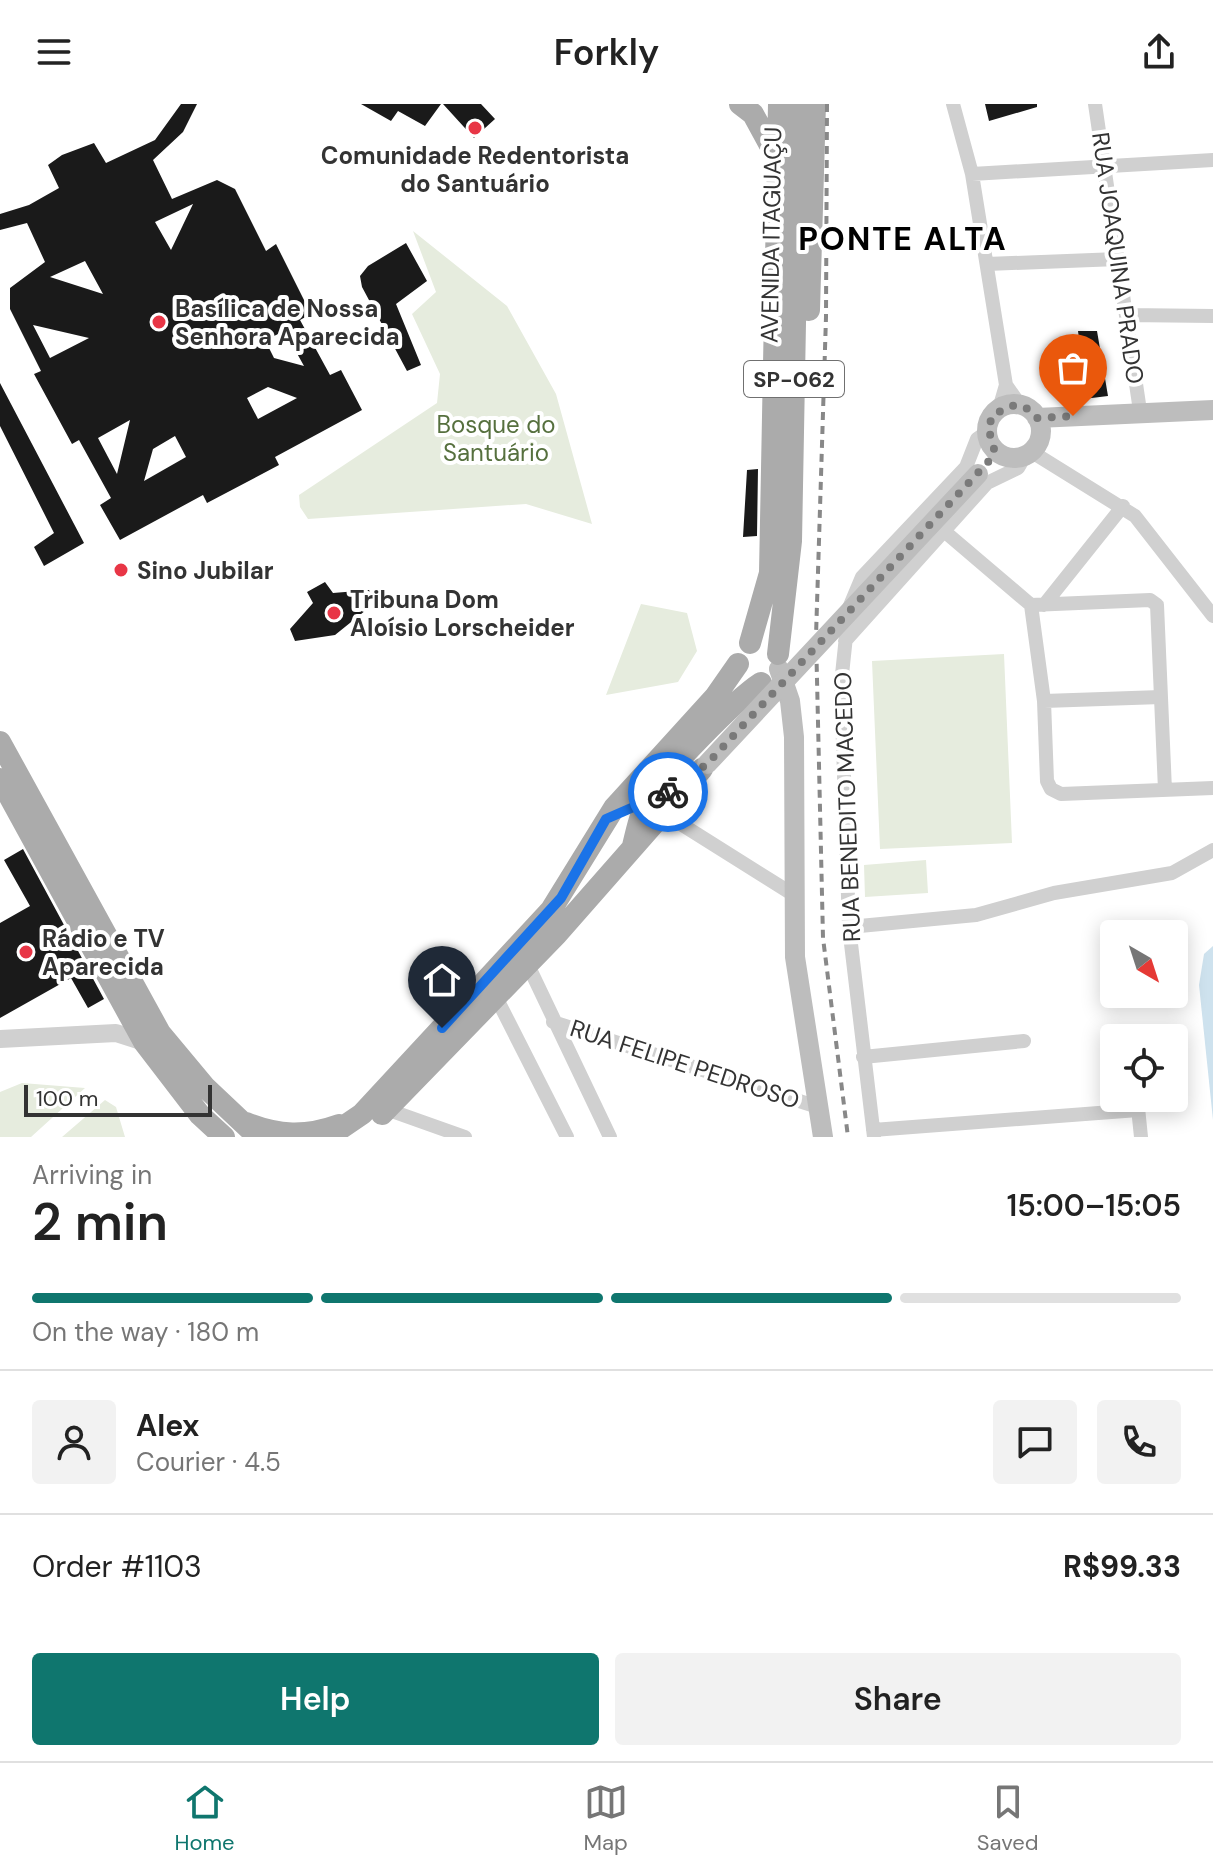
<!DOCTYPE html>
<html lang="en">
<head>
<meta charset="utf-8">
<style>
  body { margin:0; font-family:"DM Sans",sans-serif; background:#f2f2f2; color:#222; height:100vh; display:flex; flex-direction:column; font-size:30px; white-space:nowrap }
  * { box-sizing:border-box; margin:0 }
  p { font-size:26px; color:#767676 }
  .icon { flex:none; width:44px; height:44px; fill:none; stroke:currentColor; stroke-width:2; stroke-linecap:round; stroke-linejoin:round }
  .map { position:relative; height:1033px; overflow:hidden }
  .side { display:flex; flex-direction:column; background:#fff; flex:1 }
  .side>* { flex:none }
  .needle { width:52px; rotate:141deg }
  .buttons { position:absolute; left:1100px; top:816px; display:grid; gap:16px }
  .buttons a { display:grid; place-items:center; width:88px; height:88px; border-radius:8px; background:#fff; box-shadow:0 4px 20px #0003; font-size:40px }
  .scale { position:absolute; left:24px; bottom:20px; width:188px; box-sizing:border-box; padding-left:8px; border:4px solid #333; border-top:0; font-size:22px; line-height:28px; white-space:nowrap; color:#333; -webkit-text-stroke:6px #fff; paint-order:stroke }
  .pin { position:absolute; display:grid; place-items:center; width:68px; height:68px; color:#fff; margin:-82px -34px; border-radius:50% 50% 50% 0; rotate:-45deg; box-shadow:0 0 8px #0007 }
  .pin .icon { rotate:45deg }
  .courier { position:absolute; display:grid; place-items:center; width:80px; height:80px; margin:-40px; border:6px solid #1a73e8; border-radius:50%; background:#fff; color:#222; box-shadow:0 2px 10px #0007 }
  .overview em { font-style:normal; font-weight:600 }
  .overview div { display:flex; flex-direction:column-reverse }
  .overview { display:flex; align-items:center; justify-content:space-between; height:136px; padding:0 32px }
  h1 { font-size:52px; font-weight:600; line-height:60px }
  .bar { display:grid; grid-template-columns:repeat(4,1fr); gap:12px 8px; align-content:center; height:96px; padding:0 32px }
  .bar i { height:10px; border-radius:6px; background:#e0e0e0 }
  .bar .current { background:#0f766e }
  .bar p { grid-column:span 4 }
  .line { display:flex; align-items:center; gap:20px; padding:0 32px; border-top:2px solid #e0e0e0 }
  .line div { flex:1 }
  .round { display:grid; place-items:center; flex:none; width:84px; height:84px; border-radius:8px; background:#f2f2f2 }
  .button { display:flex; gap:16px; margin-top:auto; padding:16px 32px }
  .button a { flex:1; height:92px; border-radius:8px; background:#0f766e; color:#fff; font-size:32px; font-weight:600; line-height:92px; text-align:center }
  .button a+a { background:#f2f2f2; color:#222 }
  header { display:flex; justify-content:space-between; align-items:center; height:104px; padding:0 32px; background:#fff; font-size:36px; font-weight:600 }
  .dock { display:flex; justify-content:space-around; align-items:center; height:112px; border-top:2px solid #e0e0e0; background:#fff; font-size:22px; color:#767676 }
  .dock a { display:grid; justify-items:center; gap:4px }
  .dock .current { color:#0f766e }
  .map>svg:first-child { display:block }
  .green { fill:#e6ecde }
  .water { fill:#cee2ee }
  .building { fill:#1a1a1a; fill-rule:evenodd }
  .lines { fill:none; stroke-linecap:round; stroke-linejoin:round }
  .minor { stroke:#d0d0d0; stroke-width:14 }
  .tertiary { stroke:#d0d0d0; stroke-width:18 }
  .secondary { stroke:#bdbdbd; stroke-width:20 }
  .primary { stroke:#ababab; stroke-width:22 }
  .rail { stroke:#888; stroke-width:4; stroke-dasharray:8 6; stroke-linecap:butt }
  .secondary-bridge { stroke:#bdbdbd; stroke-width:20 }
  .done { stroke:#7a7a7a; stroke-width:8; stroke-dasharray:0 14.4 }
  .route { stroke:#1a73e8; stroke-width:10 }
  .poi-dot { fill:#e83646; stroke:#fff; stroke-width:3 }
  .labels { text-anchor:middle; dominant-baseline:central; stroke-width:8; stroke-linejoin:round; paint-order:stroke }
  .shield { fill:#fff; stroke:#707070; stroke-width:2 }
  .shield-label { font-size:22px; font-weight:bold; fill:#333 }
  .poi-label { font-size:24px; font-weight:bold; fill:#333; stroke:#fff; text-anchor:start }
  .street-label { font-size:24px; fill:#333; stroke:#fff }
  .park-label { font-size:24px; fill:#56703e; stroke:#fff }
  .district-label { font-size:32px; font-weight:bold; letter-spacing:2px; fill:#000; stroke:#fff }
</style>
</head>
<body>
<header><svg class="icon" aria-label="menu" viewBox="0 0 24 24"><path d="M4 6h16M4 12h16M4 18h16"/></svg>Forkly<svg class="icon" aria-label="share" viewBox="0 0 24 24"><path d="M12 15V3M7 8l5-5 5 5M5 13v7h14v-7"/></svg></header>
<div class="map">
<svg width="1213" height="1033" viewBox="0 0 1213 1033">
  <rect width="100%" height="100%" fill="#fff"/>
  <path class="green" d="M413 127 507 202 556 290 592 420 526 400 308 415 300 403 299 391 437 299 440 270 412 210 436 188Z
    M641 500 687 509 697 547 678 578 606 591Z
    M1004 550 1012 739 880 745 872 557Z
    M926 756 928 789 865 793 864 761Z
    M22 979 85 984 31 1033H0V988Z
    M105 996 116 1003 125 1033H62Z"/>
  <path class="water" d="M1213 842V1016L1199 881 1204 850Z"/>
  <path class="building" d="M181 0H197L183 28 153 56 172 95 217 76 235 85 266 147 276 140 311 210 300 216 330 271 341 266 362 306 275 353 279 361 207 399 203 391 120 436 100 401 111 394 79 336 72 340 34 270 41 267 10 205V184L45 158 27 119 0 126V110L29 101 59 84 48 61 62 51 94 39 106 59 155 36ZM193 100 171 146 155 118ZM85 157 103 190 50 173ZM33 221 89 234 50 254ZM285 227 289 235 304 262 274 254 265 236ZM268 283 297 294 258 315 247 294ZM130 316 117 370 98 334ZM175 332 186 353 144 377 153 345Z
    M361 0H441L425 22 398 7 391 17Z
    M443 0H481L495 15 474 34Z
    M985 0H1037V3L989 17Z
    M406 139 427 177 396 200 421 261 407 267 362 183 360 172 368 162Z
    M1078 227H1097L1108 292 1067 297 1065 274 1084 272Z
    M0 279 84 439 44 462 34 443 54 429 0 322Z
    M758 365 757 432 743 433 747 366Z
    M325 478 333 489 369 486 376 498 335 531 295 537 290 525 313 499 307 488Z
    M23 745 104 895 88 904 71 874 0 914V819L30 802 4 756Z"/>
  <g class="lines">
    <path class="minor" d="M953 0 972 70 1006 281 999 305
      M1095 0 1140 307
      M972 70 1213 56
      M987 160 1118 155
      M1127 211 1213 212
      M1006 281 1020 301
      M1032 348 1135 412 1213 512
      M944 427 1031 501 1044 597 1047 677 1051 685 1061 690 1213 684
      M1031 501 1150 496 1157 501 1165 686
      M1044 501 1123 402
      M845 537 987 379 1018 364 1025 352
      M1044 597 1161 593
      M665 710 794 791
      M849 823 976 811 1054 789 1172 769 1213 746
      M528 861 610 1033
      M496 893 567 1033
      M553 918 818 1003
      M863 953 1024 937
      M1137 994 1141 1033
      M386 1005 465 1033
      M873 1026 1138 1006
      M874 1033 849 823 841 580 849 504 862 473 966 363 977 335 987 328"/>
    <path class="tertiary" d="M0 935 116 929 144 938"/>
    <path class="secondary" d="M987 327a27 27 0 1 1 54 0a27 27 0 1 1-54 0Z
      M1037 314 1213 306
      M779 565 790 597 794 633 795 853 823 1033"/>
    <path class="primary" d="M740 0 753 10 777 54
      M809 206 815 0
      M750 539 770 469 779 0
      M778 550 791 437 799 0
      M0 638 160 929 205 983 258 1033
      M0 675 144 938 200 1011 224 1033
      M633 742C637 726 640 709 648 695 664 668 735 596 761 579
      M382 1010 557 830 702 665
      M246 1019C278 1032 306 1033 339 1021
      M328 1033 362 1010 551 806 614 704 715 593 738 560"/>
    <path class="rail" d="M827 0 826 213 816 532 823 834 848 1033"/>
    <path class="secondary-bridge" d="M707 660 978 370"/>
  </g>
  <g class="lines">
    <path class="done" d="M668 688 707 660 989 357 994 345 988 323 994 310 1015 301 1028 305 1037 314 1073 312"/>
    <path class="route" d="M442 924 561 794 606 715 668 688"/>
  </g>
  <g class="poi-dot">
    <circle cx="475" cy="24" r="8"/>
    <circle cx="159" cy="218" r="8"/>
    <circle cx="121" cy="466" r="8"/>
    <circle cx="334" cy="509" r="8"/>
    <circle cx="26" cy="848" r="8"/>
  </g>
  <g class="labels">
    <rect class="shield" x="744" y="257" width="100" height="36" rx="6"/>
    <g class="shield-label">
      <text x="794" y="275">SP-062</text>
    </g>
    <g class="poi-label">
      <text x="475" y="51" text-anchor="middle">Comunidade Redentorista<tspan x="475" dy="28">do Santuário</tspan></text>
      <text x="175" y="204">Basílica de Nossa<tspan x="175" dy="28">Senhora Aparecida</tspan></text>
      <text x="137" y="466">Sino Jubilar</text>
      <text x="350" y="495">Tribuna Dom<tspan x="350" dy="28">Aloísio Lorscheider</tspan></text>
      <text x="42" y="834">Rádio e TV<tspan x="42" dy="28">Aparecida</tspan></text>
    </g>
    <g class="street-label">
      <text transform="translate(771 131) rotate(-89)">AVENIDA ITAGUAÇU</text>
      <text transform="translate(1118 154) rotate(82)">RUA JOAQUINA PRADO</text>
      <text transform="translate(847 703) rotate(-92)">RUA BENEDITO MACEDO</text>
      <text transform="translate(685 960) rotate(18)">RUA FELIPE PEDROSO</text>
    </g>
    <g class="park-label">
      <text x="496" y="320">Bosque do<tspan x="496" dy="28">Santuário</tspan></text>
    </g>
    <g class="district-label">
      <text x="903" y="135">PONTE ALTA</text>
    </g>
  </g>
</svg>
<div class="buttons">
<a><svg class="needle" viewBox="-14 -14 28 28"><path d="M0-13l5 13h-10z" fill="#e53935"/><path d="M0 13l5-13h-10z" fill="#767676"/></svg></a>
<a><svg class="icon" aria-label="locate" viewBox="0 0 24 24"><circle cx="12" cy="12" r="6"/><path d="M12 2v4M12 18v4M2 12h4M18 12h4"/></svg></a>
</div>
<div class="scale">100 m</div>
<div class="pin" style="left:1073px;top:312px;background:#ea580c"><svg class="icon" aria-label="bag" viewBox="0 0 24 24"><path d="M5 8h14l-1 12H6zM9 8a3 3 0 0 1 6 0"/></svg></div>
<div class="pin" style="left:442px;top:924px;background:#1f2937"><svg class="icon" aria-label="home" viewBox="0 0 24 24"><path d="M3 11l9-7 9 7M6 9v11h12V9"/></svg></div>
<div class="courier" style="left:668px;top:688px"><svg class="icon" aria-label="bike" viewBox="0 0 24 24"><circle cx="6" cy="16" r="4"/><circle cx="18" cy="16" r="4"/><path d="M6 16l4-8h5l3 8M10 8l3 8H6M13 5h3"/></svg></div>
</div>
<section class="side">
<div class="overview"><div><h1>2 min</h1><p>Arriving in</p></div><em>15:00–15:05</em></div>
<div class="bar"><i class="current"></i><i class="current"></i><i class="current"></i><i></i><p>On the way · 180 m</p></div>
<div class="line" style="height:144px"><a class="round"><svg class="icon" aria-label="person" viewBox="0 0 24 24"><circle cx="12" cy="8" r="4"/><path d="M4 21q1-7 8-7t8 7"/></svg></a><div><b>Alex</b><p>Courier · 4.5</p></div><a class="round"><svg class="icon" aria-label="chat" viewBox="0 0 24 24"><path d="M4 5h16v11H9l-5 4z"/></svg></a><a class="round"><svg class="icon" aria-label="phone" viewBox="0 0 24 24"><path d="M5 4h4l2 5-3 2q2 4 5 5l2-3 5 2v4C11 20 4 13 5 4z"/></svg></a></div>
<div class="line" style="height:104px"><div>Order #1103</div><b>R$99.33</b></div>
<div class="button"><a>Help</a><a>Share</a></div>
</section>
<nav class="dock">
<a class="current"><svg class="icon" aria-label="home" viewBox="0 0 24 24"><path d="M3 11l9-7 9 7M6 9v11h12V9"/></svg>Home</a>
<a><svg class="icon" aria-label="map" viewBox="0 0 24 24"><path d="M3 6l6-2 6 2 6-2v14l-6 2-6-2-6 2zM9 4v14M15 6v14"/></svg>Map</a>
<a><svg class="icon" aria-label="saved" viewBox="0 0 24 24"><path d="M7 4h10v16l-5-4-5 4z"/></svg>Saved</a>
</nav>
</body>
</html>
